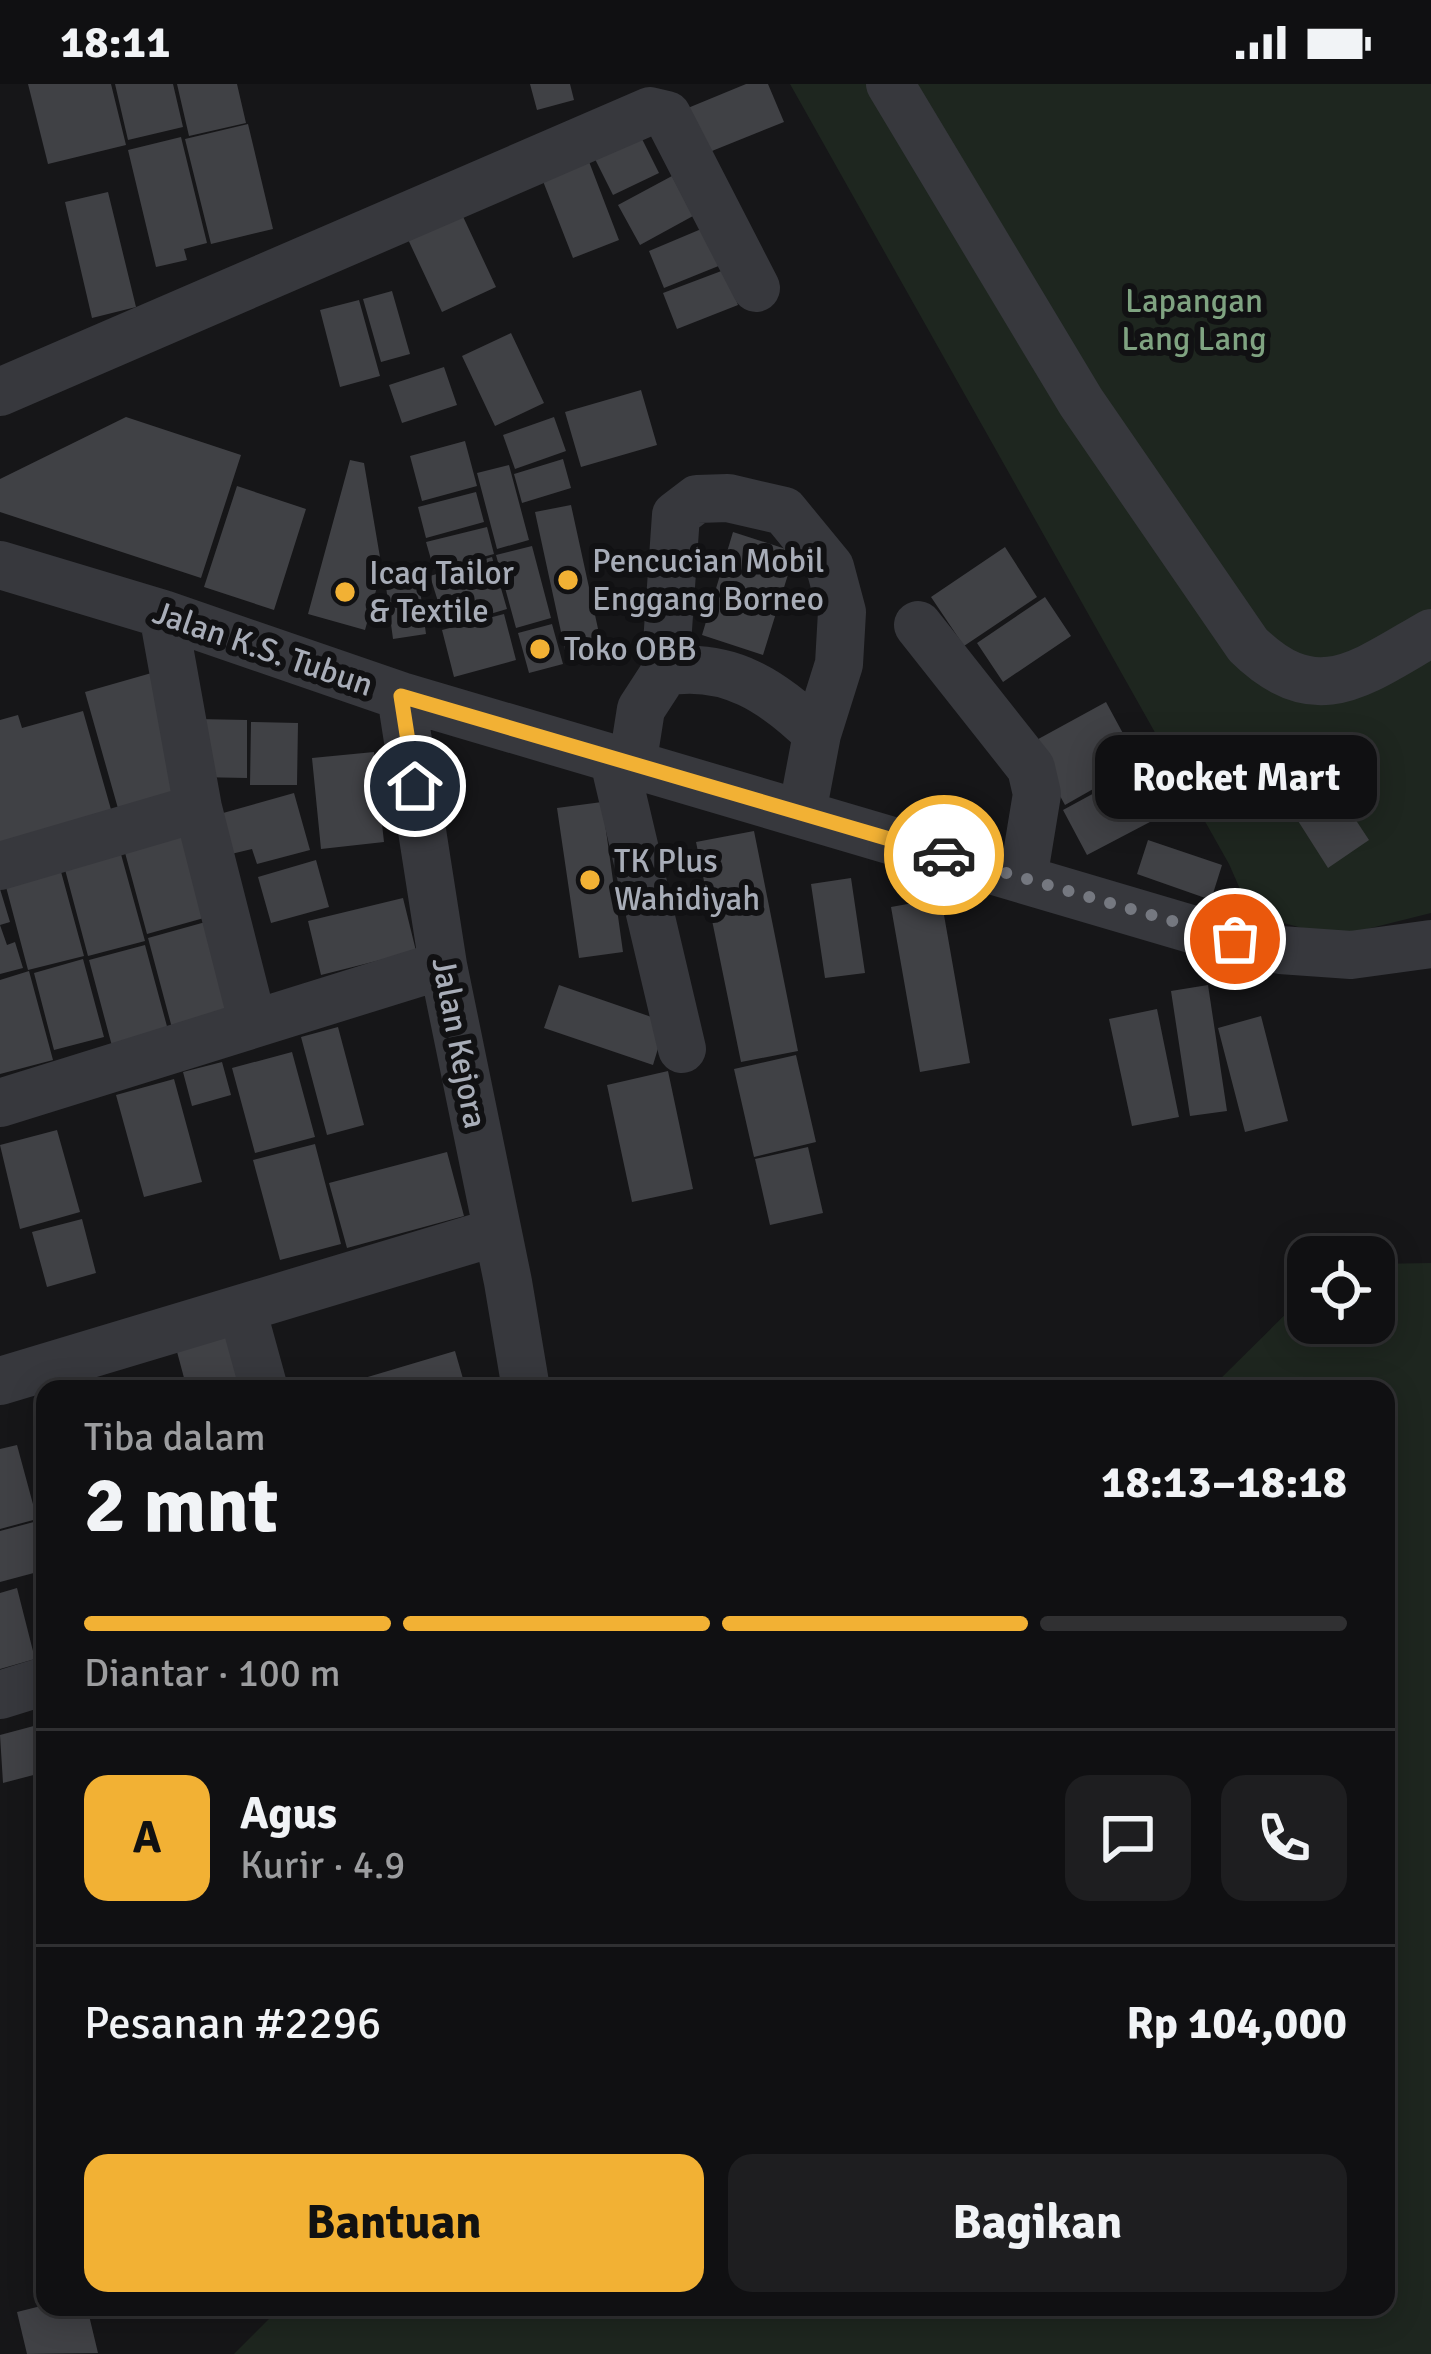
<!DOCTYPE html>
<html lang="id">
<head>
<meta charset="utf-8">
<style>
  body { margin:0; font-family:Signika,sans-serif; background:#1e1e20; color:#f1f3f6; height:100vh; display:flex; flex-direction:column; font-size:45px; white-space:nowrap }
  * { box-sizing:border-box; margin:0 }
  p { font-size:39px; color:#9c9d9f }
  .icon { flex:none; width:66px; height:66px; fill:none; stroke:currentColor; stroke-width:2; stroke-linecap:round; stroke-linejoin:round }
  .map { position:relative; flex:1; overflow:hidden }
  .sheet { position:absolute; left:36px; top:1296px; width:1359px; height:936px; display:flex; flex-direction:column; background:#101012; border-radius:24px; box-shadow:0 6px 30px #0003,0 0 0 3px #303032 }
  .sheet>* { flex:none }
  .buttons { position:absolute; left:1287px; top:1152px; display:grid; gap:24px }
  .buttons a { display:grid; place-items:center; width:108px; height:108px; border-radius:24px; background:#101012; box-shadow:0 6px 30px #0003,0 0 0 3px #303032; font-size:60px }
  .pin { position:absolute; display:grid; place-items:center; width:102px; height:102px; color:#fff; margin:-51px; border:6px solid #fff; border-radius:50%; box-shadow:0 3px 12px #0007 }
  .courier { position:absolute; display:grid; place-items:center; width:120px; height:120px; margin:-60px; border:9px solid #f2b134; border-radius:50%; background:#fff; color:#222; box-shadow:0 3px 15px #0007 }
  .bubble { position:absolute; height:84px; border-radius:24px; background:#101012; box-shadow:0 6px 30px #0003,0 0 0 3px #303032; font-size:39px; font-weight:700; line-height:84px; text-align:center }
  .headline em { font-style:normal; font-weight:700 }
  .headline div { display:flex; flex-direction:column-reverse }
  .headline { display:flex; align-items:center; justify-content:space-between; height:204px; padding:0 48px }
  h1 { font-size:78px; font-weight:700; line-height:90px }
  .bar { display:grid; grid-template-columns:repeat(4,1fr); gap:18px 12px; align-content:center; height:144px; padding:0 48px }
  .bar i { height:15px; border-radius:9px; background:#303032 }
  .bar .active { background:#f2b134 }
  .bar p { grid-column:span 4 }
  .line { display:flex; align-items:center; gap:30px; padding:0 48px; border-top:3px solid #303032 }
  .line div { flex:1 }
  .round { display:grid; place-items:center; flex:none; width:126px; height:126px; border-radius:24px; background:#1e1e20 }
  .button { display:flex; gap:24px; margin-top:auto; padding:24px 48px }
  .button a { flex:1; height:138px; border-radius:24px; background:#f2b134; color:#111; font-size:48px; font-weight:700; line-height:138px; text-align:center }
  .button a+a { background:#1e1e20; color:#f1f3f6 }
  .status { display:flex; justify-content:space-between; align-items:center; height:84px; padding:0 60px; background:#101012; direction:ltr }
  .status svg { height:33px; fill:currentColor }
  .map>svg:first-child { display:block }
  .green { fill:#1e261f }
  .building { fill:#404145 }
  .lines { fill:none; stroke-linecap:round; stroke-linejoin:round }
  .minor { stroke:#37383d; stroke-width:48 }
  .done { stroke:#757880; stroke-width:12; stroke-dasharray:0 21.6 }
  .route { stroke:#f2b134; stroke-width:15 }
  .poi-dot { fill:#f2b134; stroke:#111113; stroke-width:4.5 }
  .labels { text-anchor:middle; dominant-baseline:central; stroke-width:12; stroke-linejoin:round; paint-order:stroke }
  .park-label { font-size:33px; fill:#7fa381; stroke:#111113 }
  .poi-label { font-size:33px; fill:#a8adb8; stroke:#111113; text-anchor:start }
  .street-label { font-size:33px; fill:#a8adb8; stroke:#111113 }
</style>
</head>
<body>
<div class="status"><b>18:11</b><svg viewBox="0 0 49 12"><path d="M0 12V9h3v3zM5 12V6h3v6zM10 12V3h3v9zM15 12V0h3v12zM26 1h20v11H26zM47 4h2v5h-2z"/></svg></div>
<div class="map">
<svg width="1431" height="2270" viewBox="0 0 1431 2270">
  <rect width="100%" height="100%" fill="#161618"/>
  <path class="green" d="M790 0H1431V829L1335 853 1251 830 1229 780Z
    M1431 1179V2270H234L281 2223H1386V1305H1210L1308 1208V1239H1374V1180Z"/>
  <path class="building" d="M28 0H111L126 61 48 80Z
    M115 0H173L183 43 128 56Z
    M177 0H237L246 39 189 52Z
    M530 0H570L574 16 537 26Z
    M746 0H768L784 38 702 71 683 26Z
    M248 40 273 145 211 160 185 55Z
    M635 41 659 89 613 111 589 63Z
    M181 53 207 159 184 165 187 176 156 183 128 66Z
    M588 75 619 156 573 174 541 92Z
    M672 92 693 132 640 161 618 121Z
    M108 108 136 223 92 234 65 118Z
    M459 124 496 203 442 228 405 149Z
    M706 143 721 181 664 204 649 167Z
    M724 186 738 221 677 245 663 209Z
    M392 207 410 270 381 278 363 215Z
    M359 216 380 292 340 303 320 226Z
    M511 249 544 319 495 342 462 272Z
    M444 283 457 321 402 339 389 301Z
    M641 306 657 361 581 383 565 328Z
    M126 333 241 371 201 494 0 428V395Z
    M554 333 566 367 515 385 503 351Z
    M465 357 477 402 422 417 410 372Z
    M563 375 571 404 522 419 514 390Z
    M350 376 364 379 382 485 365 546 308 530Z
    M509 381 529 456 497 465 477 389Z
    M237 402 306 425 274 526 204 503Z
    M476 408 484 438 426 454 418 423Z
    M571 421 602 563 566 571 535 428Z
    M487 443 494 470 434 486 426 458Z
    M733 448 795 468 763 571 702 551Z
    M532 462 551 534 516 544 496 471Z
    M1005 463 1037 513 964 562 931 513Z
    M492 473 507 525 446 543 430 492Z
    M418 491 426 550 393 555 385 495Z
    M1045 513 1071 552 1003 598 977 559Z
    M504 530 516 576 454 593 442 546Z
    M552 540 563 580 529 589 518 549Z
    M155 588 191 715 121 735 85 608Z
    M1106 618 1139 679 1065 721 1031 659Z
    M83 627 114 736 0 762V636L18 631 22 644Z
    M197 635 247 636V694L196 693Z
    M251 638 298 639 297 701H250Z
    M374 668 384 758 321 765 312 674Z
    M1144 682 1169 728 1087 771 1063 726Z
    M1334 703 1369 756 1328 784 1293 729Z
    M294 709 310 766 257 780 252 765 227 771 216 731Z
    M602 718 623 868 579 874 557 724Z
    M754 747 798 967 741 978 696 758Z
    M189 748 211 832 147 850 124 765Z
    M1148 756 1222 781 1211 816 1137 790Z
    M119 763 145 857 88 872 63 778Z
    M316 776 329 823 271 839 258 793Z
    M60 784 84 872 28 886 5 799Z
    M851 794 865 889 825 894 811 800Z
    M0 805 10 838 0 841 7 861 15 858 23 884 0 890Z
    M403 814 416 867 321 891 308 837Z
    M941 814 970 979 920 988 891 823Z
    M209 837 233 928 172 944 148 854Z
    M145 861 168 946 112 962 89 876Z
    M83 875 104 953 54 966 34 889Z
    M29 887 53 976 0 990V896Z
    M559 901 666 938 653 981 544 944Z
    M1208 901 1227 1027 1190 1032 1171 907Z
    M1157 925 1179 1033 1132 1042 1109 935Z
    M1261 932 1288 1037 1245 1048 1218 944Z
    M338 943 364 1041 327 1051 301 953Z
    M292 968 315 1053 255 1069 232 984Z
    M796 971 816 1058 754 1073 734 985Z
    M222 978 231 1011 192 1022 183 988Z
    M668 987 693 1105 632 1118 607 1001Z
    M174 995 202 1098 144 1113 116 1011Z
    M57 1046 80 1128 20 1145 0 1061Z
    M315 1060 341 1160 280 1176 253 1076Z
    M808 1063 823 1129 770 1141 755 1075Z
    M447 1068 464 1132 347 1164 329 1099Z
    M82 1135 96 1189 47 1203 32 1148Z
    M234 1248 249 1305H187L176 1264Z
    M455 1267 466 1305H364L361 1295Z
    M17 1361 37 1435 0 1445V1365Z
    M45 1435V1486L0 1498V1447Z
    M17 1504 35 1575 0 1585V1509Z
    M45 1639V1688L3 1699 0 1651Z
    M45 2221 87 2223 98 2269 27 2270 17 2228Z"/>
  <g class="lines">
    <path class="minor" d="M890 0 1081 318 1248 561C1316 628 1361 589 1431 549
      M0 308 650 27 667 31 756 204
      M0 481 163 530 401 612 1191 845 1280 866 1351 871 1431 860
      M163 530 198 724 253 940
      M918 541 1031 684 1037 710 1023 795
      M665 588 676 431 697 415 728 414 784 427 830 483 842 528 839 580 817 650
      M401 612 443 881 508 1198 526 1305
      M614 677 682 965
      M632 682 641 625 665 588C728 577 774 608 817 650L802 729
      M0 782 198 724
      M0 1019 443 881
      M242 1225 264 1305
      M0 1297 496 1148
      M0 1611 45 1597"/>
  </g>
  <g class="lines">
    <path class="done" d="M944 771 1235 855"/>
    <path class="route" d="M415 702 401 612 944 771"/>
  </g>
  <g class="poi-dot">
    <circle cx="568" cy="496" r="12"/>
    <circle cx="345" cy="508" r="12"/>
    <circle cx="540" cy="565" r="12"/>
    <circle cx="590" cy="796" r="12"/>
  </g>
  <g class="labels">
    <g class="park-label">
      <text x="1194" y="217">Lapangan<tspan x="1194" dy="38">Lang Lang</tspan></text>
    </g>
    <g class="poi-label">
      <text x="592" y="477">Pencucian Mobil<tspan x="592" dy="38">Enggang Borneo</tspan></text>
      <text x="369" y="489">Icaq Tailor<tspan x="369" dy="38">&amp; Textile</tspan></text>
      <text x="564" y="565">Toko OBB</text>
      <text x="614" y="777">TK Plus<tspan x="614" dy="38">Wahidiyah</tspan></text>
    </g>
    <g class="street-label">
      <text transform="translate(263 565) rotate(19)">Jalan K.S. Tubun</text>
      <text transform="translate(459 959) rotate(79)">Jalan Kejora</text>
    </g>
  </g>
</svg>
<div class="buttons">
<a><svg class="icon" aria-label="locate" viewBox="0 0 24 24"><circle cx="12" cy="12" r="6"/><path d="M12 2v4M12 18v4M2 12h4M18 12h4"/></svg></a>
</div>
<div class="pin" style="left:1235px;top:855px;background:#ea580c"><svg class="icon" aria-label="bag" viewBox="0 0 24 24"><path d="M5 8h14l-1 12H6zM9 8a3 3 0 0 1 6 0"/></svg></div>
<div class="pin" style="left:415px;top:702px;background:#1f2937"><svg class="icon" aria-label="home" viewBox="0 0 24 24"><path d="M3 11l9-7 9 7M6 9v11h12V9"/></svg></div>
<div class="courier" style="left:944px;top:771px"><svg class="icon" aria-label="car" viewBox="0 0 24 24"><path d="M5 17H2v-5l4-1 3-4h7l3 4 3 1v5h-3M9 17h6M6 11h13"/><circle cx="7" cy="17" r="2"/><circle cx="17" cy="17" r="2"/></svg></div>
<div class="bubble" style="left:1095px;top:651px;width:282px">Rocket Mart</div>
<section class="sheet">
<div class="headline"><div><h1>2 mnt</h1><p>Tiba dalam</p></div><em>18:13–18:18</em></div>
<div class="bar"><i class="active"></i><i class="active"></i><i class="active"></i><i></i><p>Diantar · 100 m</p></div>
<div class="line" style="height:216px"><b class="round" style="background:#f2b134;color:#111">A</b><div><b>Agus</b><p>Kurir · 4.9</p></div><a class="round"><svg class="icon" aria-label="chat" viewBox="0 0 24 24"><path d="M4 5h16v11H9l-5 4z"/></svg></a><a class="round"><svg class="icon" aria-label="phone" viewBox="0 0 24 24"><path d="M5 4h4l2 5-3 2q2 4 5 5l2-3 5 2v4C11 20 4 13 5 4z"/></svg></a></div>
<div class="line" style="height:156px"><div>Pesanan #2296</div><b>Rp 104,000</b></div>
<div class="button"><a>Bantuan</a><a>Bagikan</a></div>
</section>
</div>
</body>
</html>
